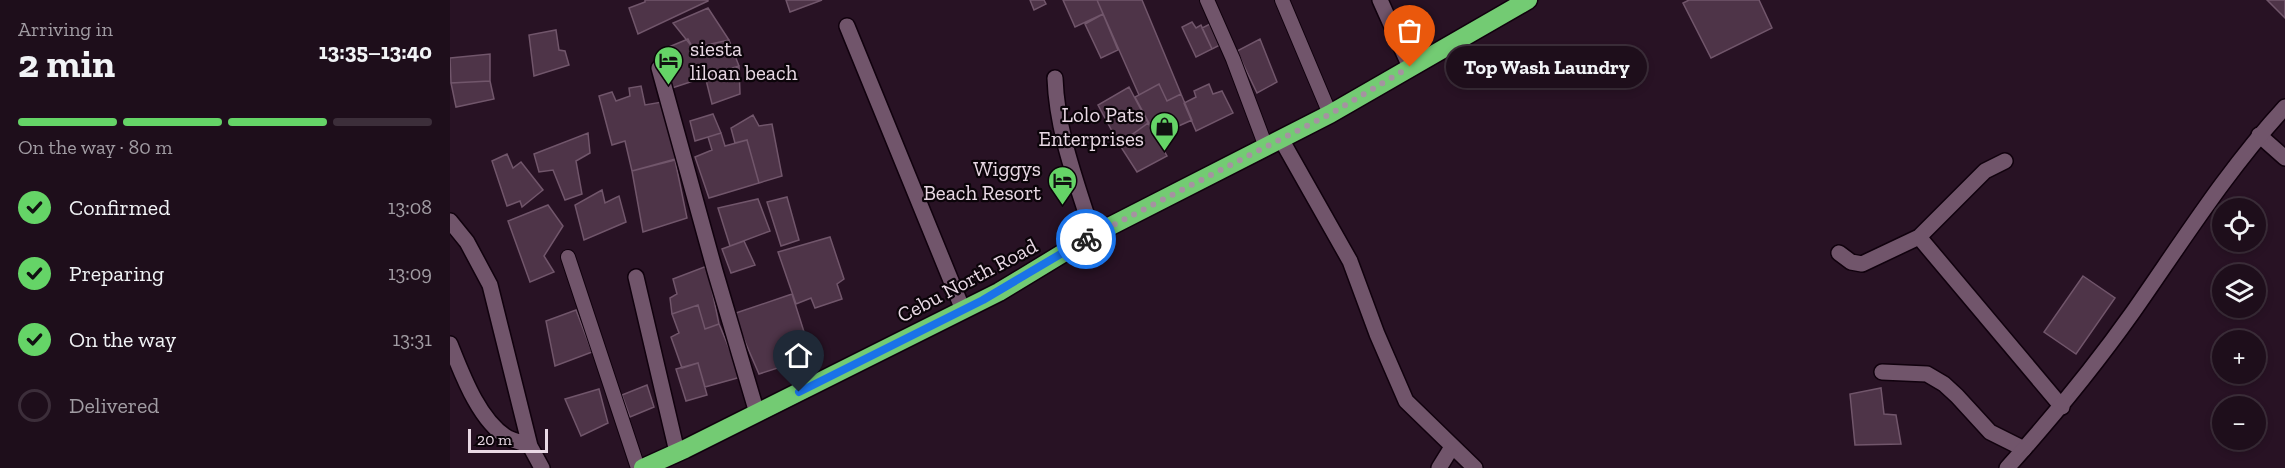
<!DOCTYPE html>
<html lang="en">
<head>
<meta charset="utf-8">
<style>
  body { margin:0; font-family:"Zilla Slab",serif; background:#261724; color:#f1f3f6; height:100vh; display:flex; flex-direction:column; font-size:22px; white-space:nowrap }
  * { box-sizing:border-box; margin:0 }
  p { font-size:20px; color:#a19ca3 }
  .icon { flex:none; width:33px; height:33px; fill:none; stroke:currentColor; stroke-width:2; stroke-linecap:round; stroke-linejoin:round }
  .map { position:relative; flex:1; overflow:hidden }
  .panel { display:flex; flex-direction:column; background:#1e0e1b; width:450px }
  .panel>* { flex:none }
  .controls { position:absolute; left:1762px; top:198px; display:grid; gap:12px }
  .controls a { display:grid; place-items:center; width:54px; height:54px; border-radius:50%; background:#1e0e1b; box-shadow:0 3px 9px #0003,0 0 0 2px #3c2e3a; font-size:30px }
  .scale { position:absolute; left:18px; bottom:15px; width:80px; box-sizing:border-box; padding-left:6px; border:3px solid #e9d9e5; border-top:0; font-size:16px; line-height:21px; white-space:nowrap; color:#e9d9e5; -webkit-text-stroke:4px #0b0409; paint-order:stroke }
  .pin { position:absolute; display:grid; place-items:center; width:51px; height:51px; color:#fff; margin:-62px -26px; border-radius:50% 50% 50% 0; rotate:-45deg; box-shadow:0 0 6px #0007 }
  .pin .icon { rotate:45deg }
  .courier { position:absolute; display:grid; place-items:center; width:60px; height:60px; margin:-30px; border:4px solid #1a73e8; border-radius:50%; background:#fff; color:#222; box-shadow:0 2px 8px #0007 }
  .bubble { position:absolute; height:42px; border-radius:21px; background:#1e0e1b; box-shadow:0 3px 9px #0003,0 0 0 2px #3c2e3a; font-size:20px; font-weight:700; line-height:42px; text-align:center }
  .summary em { font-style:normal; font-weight:700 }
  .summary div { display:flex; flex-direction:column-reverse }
  .summary { display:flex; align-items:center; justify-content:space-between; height:102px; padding:0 18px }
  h1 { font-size:39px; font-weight:700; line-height:45px }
  .bar { display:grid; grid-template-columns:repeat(4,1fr); gap:9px 6px; align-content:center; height:72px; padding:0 18px }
  .bar i { height:8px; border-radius:4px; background:#3c2e3a }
  .bar .selected { background:#65d467 }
  .bar p { grid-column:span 4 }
  ol { padding:0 18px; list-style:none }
  li { display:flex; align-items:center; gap:18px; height:66px }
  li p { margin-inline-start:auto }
  li .icon { padding:6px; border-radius:50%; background:#65d467; color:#111; stroke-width:4 }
  li:last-child { color:#a19ca3 }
  li i { width:33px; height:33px; border:3px solid #3c2e3a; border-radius:50% }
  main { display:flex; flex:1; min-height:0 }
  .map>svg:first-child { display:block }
  .building { fill:#4e3448; stroke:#71566b; stroke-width:1.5 }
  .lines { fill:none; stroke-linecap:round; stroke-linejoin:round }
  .lane-casing { stroke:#10010d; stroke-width:16 }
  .street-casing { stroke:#10010d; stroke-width:18 }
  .secondary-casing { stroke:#10010d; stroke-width:18 }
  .highway-casing { stroke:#10010d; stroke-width:21 }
  .lane { stroke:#71556b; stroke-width:14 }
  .street { stroke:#71556b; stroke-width:15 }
  .secondary { stroke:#71556b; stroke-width:15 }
  .highway { stroke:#73cb73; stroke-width:18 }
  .done { stroke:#a593a1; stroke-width:6; stroke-dasharray:0 10.8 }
  .route { stroke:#1a73e8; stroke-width:8 }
  .labels { text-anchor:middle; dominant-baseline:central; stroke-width:4.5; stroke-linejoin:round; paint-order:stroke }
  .poi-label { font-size:21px; fill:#e9d9e5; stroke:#0b0409; text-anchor:end }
  .street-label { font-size:21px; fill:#e9d9e5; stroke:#0b0409 }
</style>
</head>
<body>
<main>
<section class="panel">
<div class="summary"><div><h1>2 min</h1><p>Arriving in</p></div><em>13:35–13:40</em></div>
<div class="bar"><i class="selected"></i><i class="selected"></i><i class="selected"></i><i></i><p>On the way · 80 m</p></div>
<ol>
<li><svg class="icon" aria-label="check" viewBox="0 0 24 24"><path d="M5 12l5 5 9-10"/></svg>Confirmed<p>13:08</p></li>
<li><svg class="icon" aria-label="check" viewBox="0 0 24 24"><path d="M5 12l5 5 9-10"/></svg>Preparing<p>13:09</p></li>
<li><svg class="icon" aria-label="check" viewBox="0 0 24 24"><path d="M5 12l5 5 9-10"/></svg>On the way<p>13:31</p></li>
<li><i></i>Delivered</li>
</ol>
</section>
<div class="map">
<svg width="1835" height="468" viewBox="0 0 1835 468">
  <rect width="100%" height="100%" fill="#281224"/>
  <path class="building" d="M195 0H258V1L188 34 179 8 195 2Z
    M336 0H372L340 12Z
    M580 0H594L596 4 584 10Z
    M613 0H647L653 14 625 27Z
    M647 0H692L731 94 717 101 709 84 689 95Z
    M1239 0H1309L1322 28 1261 58 1233 3Z
    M1817 0H1835V18Z
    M258 8 279 40 243 48 223 23Z
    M653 14 668 50 651 58 635 24Z
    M742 22 746 28 751 25 762 49 746 57 732 27Z
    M764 22 774 43 762 49 752 28Z
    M106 30 109 50 115 51 119 65 84 76 79 35Z
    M238 39 243 48 279 40 289 66 222 88 214 49Z
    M810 39 827 82 807 93 787 51Z
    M40 54V81L1 83 0 58Z
    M289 66 290 94 262 104 255 76Z
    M40 81 44 99 6 107 1 83Z
    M709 84 717 101 731 94 742 120 706 136 685 97Z
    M759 84 763 94 772 91 783 113 746 131 734 103 746 97 744 91Z
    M191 86 195 105 212 102 229 158 182 171 175 141 162 145 149 96 162 92 166 101 180 96 179 88Z
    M679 87 698 123 669 144 648 105Z
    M263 114 271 133 245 141 240 121Z
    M303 115 309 126 322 124 332 176 309 183 297 140 285 143 281 128Z
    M698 123 717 156 687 172 669 144Z
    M138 133 140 153 126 161 132 194 115 200 103 170 89 172 84 154Z
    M271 133 275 146 297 140 309 183 259 198 245 157 262 150 258 137Z
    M57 154 63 168 71 162 93 190 72 207 70 201 57 206 42 161Z
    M225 160 237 218 193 232 182 171Z
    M152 190 155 203 169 196 176 222 134 240 125 205Z
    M337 197 349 240 331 246 317 202Z
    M308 199 320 231 280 246 268 208Z
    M98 205 113 226 94 256 104 272 80 282 58 221Z
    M380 237 394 279 387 284 392 299 365 308 361 298 346 304 328 252Z
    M294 241 305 265 281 273 272 249Z
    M257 266 269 324 255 329 248 305 222 314 220 298 227 294 223 279Z
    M1633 276 1665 298 1626 354 1594 332Z
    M342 294 362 357 309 374 283 314Z
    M248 305 255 329 269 324 291 377 255 387 248 363 232 368 221 337 229 333 222 314Z
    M126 310 142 352 105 366 96 321Z
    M248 363 257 395 236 401 226 369Z
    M197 385 204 407 180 417 172 395Z
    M1431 388 1434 414 1446 415 1451 444 1405 445 1400 394Z
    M149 389 158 423 131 436 115 399Z"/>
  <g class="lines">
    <defs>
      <path id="lane" d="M757 0 783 59 816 147
        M832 0 880 114
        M118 257 188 468"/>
      <path id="street" d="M930 0 960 67
        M397 26 513 310
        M209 68 265 271 307 413
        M605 78C607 133 627 183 643 235
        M1809 135 1835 158
        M831 139 900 261 927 334 956 401 1025 468
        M0 221 17 242 40 285 80 446 92 468
        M1469 237 1535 171 1555 161
        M1389 253 1401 262 1412 264 1469 237 1612 407
        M186 277 227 452
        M0 344C12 374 29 421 58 438 65 441 73 443 80 446
        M1432 372 1477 374 1494 384 1507 396 1540 432 1574 449
        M989 468 1002 447"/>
      <path id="secondary" d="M1557 468C1602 418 1644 367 1683 312 1732 242 1777 170 1835 107"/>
      <path id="highway" d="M193 468 235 449 549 292 643 235 880 114 1078 0"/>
    </defs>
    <use href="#lane" class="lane-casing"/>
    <use href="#street" class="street-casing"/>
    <use href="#secondary" class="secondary-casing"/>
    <use href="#highway" class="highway-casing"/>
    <use href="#lane" class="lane"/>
    <use href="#street" class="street"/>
    <use href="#secondary" class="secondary"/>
    <use href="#highway" class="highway"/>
  </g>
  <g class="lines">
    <path class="done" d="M636 239 880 114 960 67"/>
    <path class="route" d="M349 392 533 300 636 239"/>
  </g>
  <defs>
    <symbol id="hotel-pin" viewBox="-11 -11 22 30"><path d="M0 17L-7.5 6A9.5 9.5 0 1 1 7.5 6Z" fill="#65d467" stroke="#0b0409"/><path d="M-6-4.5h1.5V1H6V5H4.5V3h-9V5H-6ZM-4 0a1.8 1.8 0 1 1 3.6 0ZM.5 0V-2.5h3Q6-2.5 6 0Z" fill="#111"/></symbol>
    <symbol id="shop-pin" viewBox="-11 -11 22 30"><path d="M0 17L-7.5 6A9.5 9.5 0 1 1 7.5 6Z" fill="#65d467" stroke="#0b0409"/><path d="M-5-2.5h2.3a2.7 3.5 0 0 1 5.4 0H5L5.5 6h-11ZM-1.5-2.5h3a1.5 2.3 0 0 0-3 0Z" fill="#111"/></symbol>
  </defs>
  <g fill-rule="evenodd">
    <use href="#hotel-pin" x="202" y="44" width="33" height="45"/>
    <use href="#shop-pin" x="698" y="110" width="33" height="45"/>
    <use href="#hotel-pin" x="596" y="164" width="33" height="45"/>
  </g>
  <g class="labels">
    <g class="poi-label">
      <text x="240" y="48" text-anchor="start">siesta<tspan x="240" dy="24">liloan beach</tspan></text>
      <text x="694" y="114">Lolo Pats<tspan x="694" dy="24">Enterprises</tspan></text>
      <text x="591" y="168">Wiggys<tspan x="591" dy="24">Beach Resort</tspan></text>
    </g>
    <g class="street-label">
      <text transform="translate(517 280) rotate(-28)">Cebu North Road</text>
    </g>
  </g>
</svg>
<div class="controls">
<a><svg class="icon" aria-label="locate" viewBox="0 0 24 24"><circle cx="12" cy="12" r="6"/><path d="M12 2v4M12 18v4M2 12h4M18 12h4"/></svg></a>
<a><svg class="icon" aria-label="layers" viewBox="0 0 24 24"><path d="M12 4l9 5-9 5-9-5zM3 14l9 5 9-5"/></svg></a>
<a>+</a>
<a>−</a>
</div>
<div class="scale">20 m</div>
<div class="pin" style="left:960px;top:67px;background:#ea580c"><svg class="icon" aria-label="bag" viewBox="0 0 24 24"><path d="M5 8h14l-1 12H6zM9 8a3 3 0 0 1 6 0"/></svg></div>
<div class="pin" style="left:349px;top:392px;background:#1f2937"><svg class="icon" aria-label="home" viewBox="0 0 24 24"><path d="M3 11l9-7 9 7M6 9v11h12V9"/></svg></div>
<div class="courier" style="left:636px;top:239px"><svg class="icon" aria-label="bike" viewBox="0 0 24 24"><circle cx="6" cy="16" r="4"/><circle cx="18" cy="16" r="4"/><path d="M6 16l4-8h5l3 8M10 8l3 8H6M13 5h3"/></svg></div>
<div class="bubble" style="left:996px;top:46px;width:201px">Top Wash Laundry</div>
</div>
</main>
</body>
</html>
